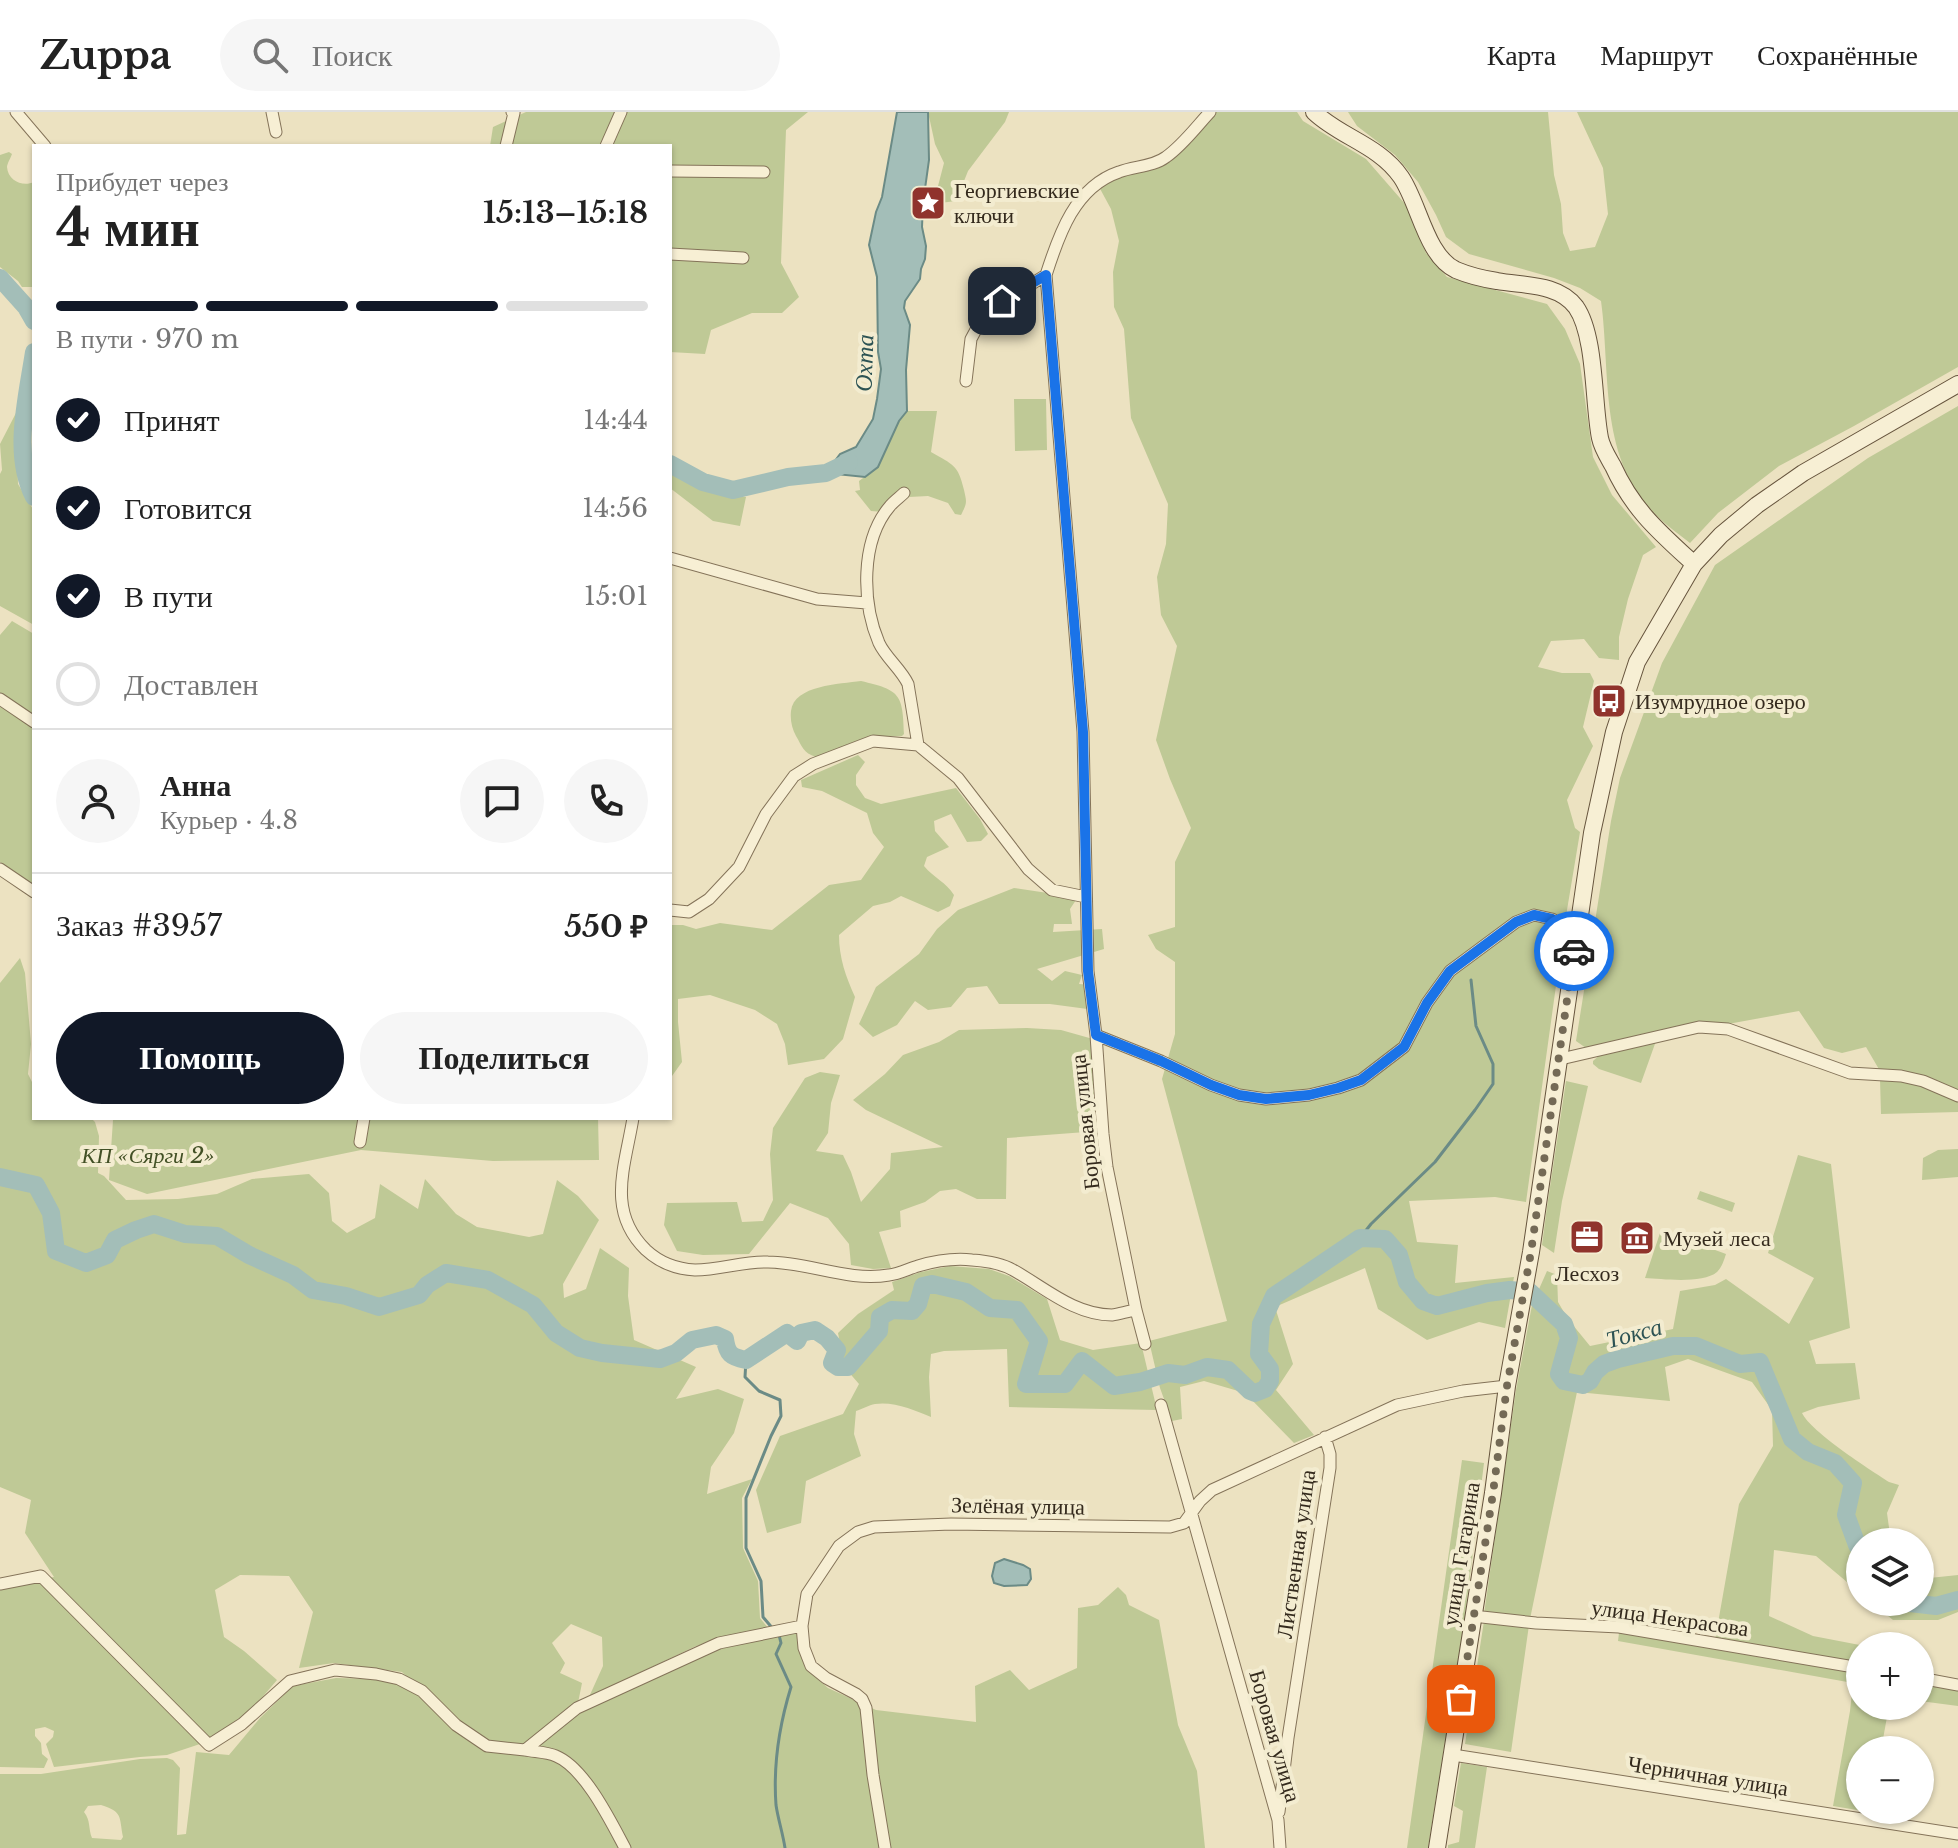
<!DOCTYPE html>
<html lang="ru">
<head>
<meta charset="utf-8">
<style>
  body { margin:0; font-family:"Libre Baskerville",serif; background:#f6f6f6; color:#222; height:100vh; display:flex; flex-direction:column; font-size:30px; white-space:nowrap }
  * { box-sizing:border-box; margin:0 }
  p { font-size:26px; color:#767676 }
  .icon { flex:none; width:44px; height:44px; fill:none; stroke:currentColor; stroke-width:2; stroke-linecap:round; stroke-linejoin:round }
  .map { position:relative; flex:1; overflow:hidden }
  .panel { position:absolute; left:32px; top:32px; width:640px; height:976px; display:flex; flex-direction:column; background:#fff; border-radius:0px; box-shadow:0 2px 6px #0004 }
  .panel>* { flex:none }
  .fabs { position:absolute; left:1846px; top:1416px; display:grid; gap:16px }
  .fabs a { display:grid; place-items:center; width:88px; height:88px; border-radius:50%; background:#fff; box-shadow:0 2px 6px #0004; font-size:40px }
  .pin { position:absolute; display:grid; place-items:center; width:68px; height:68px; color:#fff; margin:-34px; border-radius:16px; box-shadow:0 4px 12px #0006 }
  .courier { position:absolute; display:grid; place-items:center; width:80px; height:80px; margin:-40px; border:6px solid #1a73e8; border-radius:50%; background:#fff; color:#222; box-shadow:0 2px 10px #0007 }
  .headline em { font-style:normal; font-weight:700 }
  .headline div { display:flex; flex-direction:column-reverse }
  .headline { display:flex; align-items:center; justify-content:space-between; height:136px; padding:0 24px }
  h1 { font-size:52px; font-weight:700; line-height:60px }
  .bar { display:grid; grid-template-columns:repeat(4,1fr); gap:12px 8px; align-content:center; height:96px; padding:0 24px }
  .bar i { height:10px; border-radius:6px; background:#e0e0e0 }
  .bar .selected { background:#111827 }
  .bar p { grid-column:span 4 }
  .line { display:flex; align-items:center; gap:20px; padding:0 24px; border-top:2px solid #e0e0e0 }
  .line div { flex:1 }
  .round { display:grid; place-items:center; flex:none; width:84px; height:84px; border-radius:42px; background:#f6f6f6 }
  ol { padding:0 24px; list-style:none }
  li { display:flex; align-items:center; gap:24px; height:88px }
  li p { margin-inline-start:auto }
  li .icon { padding:8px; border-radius:50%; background:#111827; color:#fff; stroke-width:4 }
  li:last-child { color:#767676 }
  li i { width:44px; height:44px; border:4px solid #e0e0e0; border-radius:50% }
  .button { display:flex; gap:16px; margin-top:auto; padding:16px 24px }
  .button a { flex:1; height:92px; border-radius:48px; background:#111827; color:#fff; font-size:32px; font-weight:700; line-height:92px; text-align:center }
  .button a+a { background:#f6f6f6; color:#222 }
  header { display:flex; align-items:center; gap:48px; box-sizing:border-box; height:112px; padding:0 40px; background:#fff; border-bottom:2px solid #e0e0e0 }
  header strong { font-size:38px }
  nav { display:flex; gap:44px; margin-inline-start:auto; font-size:28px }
  .search { width:560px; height:72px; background:#f6f6f6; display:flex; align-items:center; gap:20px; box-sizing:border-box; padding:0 28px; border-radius:44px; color:#767676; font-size:30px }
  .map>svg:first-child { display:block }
  .green { fill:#bfc996; fill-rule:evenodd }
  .water { fill:#a3beb8; stroke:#6b8b86; stroke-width:2 }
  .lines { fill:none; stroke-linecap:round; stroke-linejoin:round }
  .stream { stroke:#6b8b86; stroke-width:3 }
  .river { stroke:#a3beb8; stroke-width:18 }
  .street-casing { stroke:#847359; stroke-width:13 }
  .secondary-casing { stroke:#66543d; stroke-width:18 }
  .street { stroke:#f7efd4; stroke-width:11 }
  .secondary { stroke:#f7efd4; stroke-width:16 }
  .done { stroke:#746a56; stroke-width:8; stroke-dasharray:0 14.4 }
  .route { stroke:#1a73e8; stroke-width:10 }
  .labels { text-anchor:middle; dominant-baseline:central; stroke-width:8; stroke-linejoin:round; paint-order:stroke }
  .poi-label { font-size:22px; fill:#342a1d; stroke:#f3ecd0; text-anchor:start }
  .street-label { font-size:22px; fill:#342a1d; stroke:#f3ecd0 }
  .park-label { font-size:22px; font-style:italic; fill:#425025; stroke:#f3ecd0 }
  .water-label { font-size:24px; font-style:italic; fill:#2d5354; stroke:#f3ecd0 }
</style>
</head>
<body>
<header>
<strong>Zuppa</strong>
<div class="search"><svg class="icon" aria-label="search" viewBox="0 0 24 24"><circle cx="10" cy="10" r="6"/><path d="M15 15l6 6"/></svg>Поиск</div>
<nav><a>Карта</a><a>Маршрут</a><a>Сохранённые</a></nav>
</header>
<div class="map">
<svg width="1958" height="1736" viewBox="0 0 1958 1736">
  <rect width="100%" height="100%" fill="#ece2c1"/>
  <path class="green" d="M526 0H808L786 18 781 151 799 185 782 201H752L711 218 705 242 670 240V34H490L493 15Z
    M928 0H1009L1005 10 968 59 956 89 940 91 938 74 944 51 935 32Z
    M1214 0H1297L1303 9 1366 47 1406 93 1426 141 1447 165 1547 192 1565 217 1580 252 1593 345 1612 383 1656 435 1643 443 1628 487 1619 525V548L1599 546 1584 527 1551 529 1538 555 1562 561H1590L1594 569 1583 615 1593 634 1567 688 1575 716 1580 720 1564 816 1526 1090 1495 1085 1409 1089 1417 1130 1458 1133 1455 1171 1514 1165 1505 1216 1479 1210 1427 1228 1378 1197 1365 1156 1275 1195 1293 1252 1276 1278 1314 1323 1294 1331 1245 1281 1204 1269 1180 1275 1182 1307 1172 1309 1160 1276 1149 1229 1227 1209 1162 967 1175 922V850L1156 837 1148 823 1175 815V750L1191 716 1170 667 1156 628 1177 534 1161 503 1157 465 1166 432 1168 392 1131 306 1124 217 1114 195 1113 160 1119 129 1111 97 1098 73 1128 57 1160 55 1187 30Z
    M1348 0H1548L1554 63 1561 92 1563 121 1570 139 1595 135 1608 102 1603 56 1577 0H1958V255L1854 314 1779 354 1718 401 1690 431C1679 422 1667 414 1657 404 1598 348 1611 262 1601 189L1580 176 1554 166 1469 142 1446 125 1436 103 1418 70 1395 43 1357 14Z
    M9 40 12 42C11 45 7 52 7 55 8 69 23 75 34 70V175H22L18 169 0 155V43Z
    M1014 287H1046L1047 338 1015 339Z
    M1958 294V980L1880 959 1866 935 1842 941 1824 936 1799 899 1728 912 1715 910H1698L1586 936 1576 929 1611 709 1620 666 1662 551 1715 453 1868 346Z
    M907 299H937L931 340C953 353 958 352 964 378 967 391 967 391 961 403L955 402 948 391 928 384 909 385 884 400 871 399 855 379 860 378 859 369 878 355 899 309Z
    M16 301 18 372 34 399V513L0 494V362L2 358 0 332Z
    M670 357C695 373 716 381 746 385L740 414 713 409 670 376Z
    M12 509 34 522V773L0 750V523Z
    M861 569C900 578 903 582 904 622L902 624 871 625 816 645C803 641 802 634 796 624 792 617 790 608 791 599 794 573 840 572 861 569Z
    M858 643 865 650 856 663V673L865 686 881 692 956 676 980 707 988 722 981 729 967 730 951 702 934 709 935 719 949 735 927 745 924 754C934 766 946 770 954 783L950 794 938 800 901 784 890 790 873 794 839 823C839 846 846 865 855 885L843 927 824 947 788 953 785 932 777 912 755 898 710 883 678 887V910L682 950 672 964H670V813H683L696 817 720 811 772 818 829 773 861 768 884 735 873 721 867 701 822 679 802 675 801 668Z
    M1014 776 1061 783 1076 788 1070 797 1072 812H1054L1053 820 1102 817 1104 837 1037 857 1052 869 1065 859 1082 863 1079 872 1092 873 1095 898 1050 892H999L987 874 967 876 951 895 928 898 915 889 897 913 873 925 859 912 876 875 919 842 937 817 958 798Z
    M20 846 25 861 31 932 28 962 34 974V1006H83L92 1007 95 1010 99 1024 98 1061 104 1064 126 1088 178 1087 217 1082 252 1067 309 1062 329 1081 332 1109 347 1121 375 1106 380 1072 418 1097 425 1067 456 1102 477 1115 529 1125 543 1122 557 1068 578 1084 599 1108 563 1172 564 1186 586 1177 600 1136 629 1156 628 1184 634 1228 696 1255 676 1287 718 1277 744 1287 734 1321 711 1355 707 1382 752 1367 742 1386 743 1436 758 1469 760 1506 769 1517 718 1526 694 1535 589 1585 603 1554 602 1525 571 1512 552 1531 565 1551 560 1561 582 1571 577 1596 607 1587 720 1537 796 1520 805 1556 828 1576 876 1598 976 1610 975 1574 1010 1558 1029 1578 1077 1556 1078 1496 1098 1493 1118 1475 1126 1483 1129 1493 1159 1508 1178 1613 1197 1659 1205 1736H0V1662H41L140 1647 167 1646 173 1648 180 1656 177 1723 186 1722 196 1640 229 1643 260 1606 293 1574 336 1566 379 1567 420 1578 402 1560 334 1551 299 1556 313 1500 289 1464 240 1463 215 1478 224 1525 244 1539 277 1568 249 1601 209 1631 200 1632 167 1643 140 1645 54 1655 46 1632 53 1625 54 1619 45 1615 35 1617V1624L41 1631 42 1642 48 1647 44 1656 0 1655V1475L54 1465 25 1421 31 1388 0 1375V871ZM101 1693C123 1700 119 1704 123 1725L121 1728 92 1726C88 1716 91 1709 84 1700L88 1694Z
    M1027 916 1061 918 1093 927 1099 1019 1007 1026 1006 1087H977L956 1077 940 1079 925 1090 900 1099 901 1115 879 1120 891 1156 873 1157 851 1153 849 1132 828 1106 790 1091 749 1142 703 1143 677 1139 664 1113 667 1091 737 1090 742 1110 763 1109 773 1088 770 1042 773 1016 805 966 820 960 840 963 831 991 828 1021 816 1039 843 1043 851 1060 861 1090 890 1057 891 1041 943 1035 866 998 853 988 885 962 903 943 939 930 959 918Z
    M1656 929 1641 971 1599 957 1593 952V949L1602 941Z
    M1880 967 1922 971 1958 987V1000L1881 1002Z
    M1566 969 1588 974 1562 1089 1554 1141 1542 1133 1547 1095Z
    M101 1006H598L599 1048 493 1049 361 1038 147 1082 109 1068 113 1008Z
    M1958 1037V1065L1922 1068 1923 1046 1938 1038Z
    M1798 1043 1831 1052 1850 1216 1809 1229 1816 1252 1855 1251 1860 1287 1818 1295 1802 1301C1811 1320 1869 1357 1889 1370L1899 1373 1887 1401 1891 1430H1860V1481L1816 1444 1774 1438 1769 1504 1813 1524 1865 1534H1860V1551L1715 1528 1739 1392 1773 1334 1772 1298 1752 1270 1688 1247 1665 1255 1670 1289 1577 1280 1530 1507 1484 1502 1516 1278 1532 1193 1547 1159 1557 1163 1558 1190 1568 1207 1590 1234 1673 1217 1680 1179 1715 1173 1726 1167 1789 1212 1814 1166 1768 1141Z
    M1700 1079 1735 1091 1732 1100 1697 1087Z
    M1661 1118 1726 1142C1724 1148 1722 1155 1717 1160 1703 1172 1663 1167 1645 1166Z
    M950 1154 989 1157 1009 1164 1047 1187 1060 1228 1093 1238 1141 1231 1157 1298 1009 1295 1007 1237 944 1239 931 1242 929 1265 931 1305C915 1298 893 1289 875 1292 869 1293 862 1297 856 1299L854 1322 861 1344 806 1369 801 1411 767 1421 756 1378 780 1324 843 1302 859 1272 840 1250 842 1241 838 1221 858 1202 894 1178 892 1170 921 1160Z
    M1462 1348 1484 1351 1465 1504 1428 1736H1407Z
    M1958 1463V1500L1938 1508H1893L1871 1490H1920V1467Z
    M1484 1509 1529 1513 1511 1640 1465 1632Z
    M1619 1521 1860 1562V1594H1889L1881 1638H1860V1698H1870L1869 1700 1833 1694 1850 1599 1853 1571 1618 1529Z
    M1920 1572 1958 1578V1594L1920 1589Z
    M1461 1651 1487 1655 1475 1736H1448V1733L1459 1730 1463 1699 1454 1694Z"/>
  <path class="water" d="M897 0H928L929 48 923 91 922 115 926 134 925 147 921 157 920 167 905 189 904 196 910 213 906 258 907 299 899 309 878 355 865 365 826 361 840 342 856 335 873 307 877 287 881 257 878 240 877 165 869 133 876 100 882 85Z
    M1004 1447 1023 1453 1030 1457 1031 1467 1027 1473 1004 1474 994 1471 992 1464 995 1451Z"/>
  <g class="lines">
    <path class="stream" d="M1360 1126 1371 1112 1435 1050 1475 998 1493 972V952L1476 914 1471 868
      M746 1248 745 1265 759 1279 780 1288 781 1304 771 1324 746 1386V1436L761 1469 763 1505 774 1518
      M779 1523 781 1531 776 1542 791 1575C779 1614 773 1652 776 1693 778 1707 783 1722 785 1736"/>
    <path class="river" d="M0 166 26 195 34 209
      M34 240C27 287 12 342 34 385
      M670 352 703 370 733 378 788 365 826 361 849 350
      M0 1065 36 1073 51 1101 56 1139 86 1151 107 1143 115 1128 136 1118 154 1112 185 1122 217 1124 249 1143 293 1163 313 1178 346 1184 379 1195 419 1183 427 1173 446 1161 488 1168 533 1193 556 1221 580 1236 602 1241 660 1247 676 1241 692 1228 716 1223 725 1227C727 1242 731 1245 746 1248L787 1221 797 1229 801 1221 815 1218 827 1226 837 1238 832 1251 838 1255H848L879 1219 880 1205 892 1198 912 1199 918 1192 923 1174 932 1172 966 1180 990 1196 1017 1198 1039 1229 1026 1272H1065L1082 1249 1114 1274 1140 1270 1168 1261 1185 1263 1207 1255 1228 1258 1250 1279 1255 1281 1265 1277 1270 1269V1257L1259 1242 1261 1212 1274 1184 1360 1126 1385 1127 1399 1143 1407 1170 1423 1189 1437 1194 1487 1181 1510 1178 1530 1180 1564 1212 1569 1226 1559 1262 1564 1269 1583 1273 1590 1269 1595 1260 1604 1252 1618 1247 1673 1234H1696L1740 1252 1760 1250 1792 1327 1808 1340 1835 1351 1853 1371 1846 1403 1857 1433 1860 1437
      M1901 1490 1936 1494 1958 1488"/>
    <defs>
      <path id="street" d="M16 0 45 34
        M272 0 276 20
        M506 34 514 1 512 0
        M606 34 621 0
        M670 59 764 60
        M670 142 743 146
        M966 269 971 227 985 201 1046 163
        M904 381C900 385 894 389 890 394 860 429 862 491 879 531 886 546 901 557 908 572L918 633
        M670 446 817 487 867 491
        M0 587 34 610
        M0 757 34 780
        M670 798 689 800 709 787 739 755 766 702 794 664 813 652 873 629 918 633 958 666 1028 757 1052 778 1086 785
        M1096 923 1161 949 1211 973 1239 983 1266 987 1309 983 1338 976 1361 968 1404 935 1427 891 1450 859 1516 810 1534 803 1552 807 1576 822
        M1558 949 1565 946 1699 915 1728 917 1850 961 1901 964 1923 969 1958 984
        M633 1006C625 1055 606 1099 646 1138 660 1151 676 1157 695 1158 720 1158 744 1149 768 1150 808 1150 848 1170 889 1163 899 1162 908 1157 918 1154 935 1149 954 1146 972 1148 986 1149 1001 1151 1013 1158 1044 1175 1074 1203 1112 1203 1120 1202 1128 1199 1136 1198
        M360 1030 364 1006
        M1145 1232 1136 1198 1107 1055 1103 1022 1096 923 1088 859 1083 620 1046 163C1059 122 1075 75 1119 60 1134 54 1153 55 1166 45 1183 33 1196 15 1210 0
        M1161 1293 1278 1708 1280 1736
        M0 1472 41 1464 209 1633 242 1612 290 1569 335 1558 376 1562 399 1567 422 1579 456 1613 487 1634 525 1638 577 1596 719 1531 802 1514
        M1473 1504 1536 1511 1619 1515 1860 1556
        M1920 1566 1958 1573
        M525 1638C535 1640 547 1640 556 1644 585 1656 611 1710 625 1736
        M1453 1643 1958 1722
        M1279 1700 1288 1626 1330 1356V1342L1325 1325
        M885 1736 873 1663 866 1596 862 1587 856 1582 826 1566 811 1554 804 1536 802 1514 807 1482 839 1434 858 1420 874 1415 951 1412 1170 1415 1184 1411 1200 1389 1212 1378 1397 1293 1463 1279 1507 1274"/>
      <path id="secondary" d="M1314 0C1340 25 1379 33 1401 65 1419 91 1426 144 1456 158 1468 163 1484 167 1497 169 1524 174 1558 171 1576 195 1596 224 1593 291 1600 326 1602 336 1608 345 1613 354 1633 398 1659 420 1694 452
        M1437 1736 1493 1381 1507 1274 1531 1140 1592 721 1614 620 1637 550 1694 452 1721 423 1757 393 1803 361 1958 272"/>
    </defs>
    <use href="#street" class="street-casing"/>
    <use href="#secondary" class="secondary-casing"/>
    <use href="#street" class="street"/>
    <use href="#secondary" class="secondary"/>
  </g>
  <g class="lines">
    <path class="done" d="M1461 1587 1493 1381 1507 1274 1531 1140 1574 839"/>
    <path class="route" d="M1002 189 1046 163 1083 620 1088 859 1096 923 1161 949 1211 973 1239 983 1266 987 1309 983 1338 976 1361 968 1404 935 1427 891 1450 859 1516 810 1534 803 1552 807 1576 822 1574 839"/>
  </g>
  <defs>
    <symbol id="sight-square" viewBox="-11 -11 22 22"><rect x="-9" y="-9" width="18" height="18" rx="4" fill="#90332c" stroke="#f3ecd0"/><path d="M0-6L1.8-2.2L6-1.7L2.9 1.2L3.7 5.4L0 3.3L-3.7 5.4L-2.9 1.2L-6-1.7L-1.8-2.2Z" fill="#fff"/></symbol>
    <symbol id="bus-square" viewBox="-11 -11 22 22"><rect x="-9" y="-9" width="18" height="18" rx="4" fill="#90332c" stroke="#f3ecd0"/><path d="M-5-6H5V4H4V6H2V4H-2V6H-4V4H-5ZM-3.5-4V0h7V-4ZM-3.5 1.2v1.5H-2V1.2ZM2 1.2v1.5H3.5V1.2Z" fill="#fff"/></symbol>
    <symbol id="office-square" viewBox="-11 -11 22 22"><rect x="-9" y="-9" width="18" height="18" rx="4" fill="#90332c" stroke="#f3ecd0"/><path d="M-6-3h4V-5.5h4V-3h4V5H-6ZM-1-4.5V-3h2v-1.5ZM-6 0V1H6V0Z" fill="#fff"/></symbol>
    <symbol id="museum-square" viewBox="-11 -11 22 22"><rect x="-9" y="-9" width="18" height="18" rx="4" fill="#90332c" stroke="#f3ecd0"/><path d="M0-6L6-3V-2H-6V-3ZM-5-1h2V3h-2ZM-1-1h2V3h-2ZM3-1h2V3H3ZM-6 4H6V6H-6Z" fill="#fff"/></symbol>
  </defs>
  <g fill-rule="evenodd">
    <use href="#sight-square" x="908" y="71" width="40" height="40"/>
    <use href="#bus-square" x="1589" y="569" width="40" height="40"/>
    <use href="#office-square" x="1567" y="1105" width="40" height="40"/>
    <use href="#museum-square" x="1617" y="1106" width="40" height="40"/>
  </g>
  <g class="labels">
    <g class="poi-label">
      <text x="954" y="78">Георгиевские<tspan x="954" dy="25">ключи</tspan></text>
      <text x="1635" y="589">Изумрудное озеро</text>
      <text x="1663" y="1126">Музей леса</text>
      <text x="1587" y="1161" text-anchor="middle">Лесхоз</text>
    </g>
    <g class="street-label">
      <text transform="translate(1085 1010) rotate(-96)">Боровая улица</text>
      <text transform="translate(1018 1394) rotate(1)">Зелёная улица</text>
      <text transform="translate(1296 1442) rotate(-82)">Лиственная улица</text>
      <text transform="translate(1461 1442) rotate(-81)">улица Гагарина</text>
      <text transform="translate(1670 1506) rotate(8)">улица Некрасова</text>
      <text transform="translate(1275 1624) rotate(74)">Боровая улица</text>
      <text transform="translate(1708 1664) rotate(9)">Черничная улица</text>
    </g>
    <g class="park-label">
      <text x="148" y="1043">КП «Сярги 2»</text>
    </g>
    <g class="water-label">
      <text transform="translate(864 251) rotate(-88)">Охта</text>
      <text transform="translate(1634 1221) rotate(-15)">Токса</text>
    </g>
  </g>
</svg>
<div class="fabs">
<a><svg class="icon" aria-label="layers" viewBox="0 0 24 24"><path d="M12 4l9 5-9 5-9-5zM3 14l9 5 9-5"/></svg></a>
<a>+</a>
<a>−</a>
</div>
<div class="pin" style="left:1461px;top:1587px;background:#ea580c"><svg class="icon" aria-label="bag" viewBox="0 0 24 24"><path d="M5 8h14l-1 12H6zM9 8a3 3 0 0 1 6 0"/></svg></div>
<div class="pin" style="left:1002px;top:189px;background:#1f2937"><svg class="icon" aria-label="home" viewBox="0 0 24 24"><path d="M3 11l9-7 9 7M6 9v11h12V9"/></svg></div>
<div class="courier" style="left:1574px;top:839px"><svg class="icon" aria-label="car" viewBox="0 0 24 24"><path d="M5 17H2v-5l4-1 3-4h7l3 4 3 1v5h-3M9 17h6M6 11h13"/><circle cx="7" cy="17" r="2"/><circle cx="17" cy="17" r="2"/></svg></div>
<section class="panel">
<div class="headline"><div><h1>4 мин</h1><p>Прибудет через</p></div><em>15:13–15:18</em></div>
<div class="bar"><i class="selected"></i><i class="selected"></i><i class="selected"></i><i></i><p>В пути · 970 m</p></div>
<ol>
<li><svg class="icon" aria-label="check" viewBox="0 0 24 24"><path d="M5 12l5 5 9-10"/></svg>Принят<p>14:44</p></li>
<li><svg class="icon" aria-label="check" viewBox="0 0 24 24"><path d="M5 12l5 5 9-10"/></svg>Готовится<p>14:56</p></li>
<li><svg class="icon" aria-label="check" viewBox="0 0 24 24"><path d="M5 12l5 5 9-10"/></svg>В пути<p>15:01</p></li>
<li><i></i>Доставлен</li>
</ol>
<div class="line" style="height:144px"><a class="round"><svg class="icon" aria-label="person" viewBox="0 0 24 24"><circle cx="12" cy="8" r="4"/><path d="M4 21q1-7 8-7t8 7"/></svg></a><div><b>Анна</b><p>Курьер · 4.8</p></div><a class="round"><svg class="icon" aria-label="chat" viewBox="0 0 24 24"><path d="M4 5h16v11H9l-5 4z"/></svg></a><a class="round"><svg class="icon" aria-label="phone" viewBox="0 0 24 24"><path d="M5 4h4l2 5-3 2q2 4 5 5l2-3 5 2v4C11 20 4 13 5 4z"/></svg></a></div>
<div class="line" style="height:104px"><div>Заказ #3957</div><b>550 ₽</b></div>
<div class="button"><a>Помощь</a><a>Поделиться</a></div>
</section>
</div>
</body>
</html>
